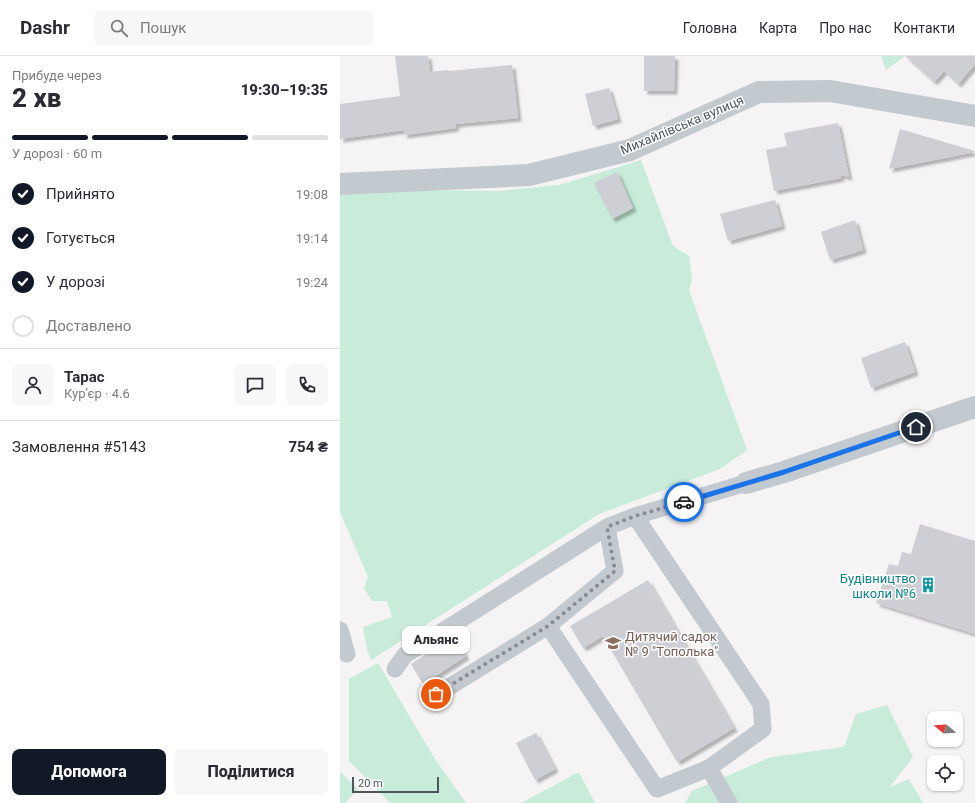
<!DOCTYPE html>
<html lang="uk">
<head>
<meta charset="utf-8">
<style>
  body { margin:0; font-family:Roboto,sans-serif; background:#f7f7f7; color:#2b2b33; height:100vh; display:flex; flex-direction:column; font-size:15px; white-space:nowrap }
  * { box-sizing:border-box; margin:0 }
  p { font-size:13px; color:#7c7c81 }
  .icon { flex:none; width:22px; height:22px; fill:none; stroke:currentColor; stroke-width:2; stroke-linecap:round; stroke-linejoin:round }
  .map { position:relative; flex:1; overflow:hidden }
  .sheet { display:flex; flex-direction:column; background:#fff; width:340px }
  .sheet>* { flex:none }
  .needle { width:26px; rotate:288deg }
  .fabs { position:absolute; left:587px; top:655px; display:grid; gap:8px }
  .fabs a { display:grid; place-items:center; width:36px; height:36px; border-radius:8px; background:#fff; box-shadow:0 1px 3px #0004; font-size:20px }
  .scale { position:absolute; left:12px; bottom:10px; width:87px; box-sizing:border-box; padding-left:4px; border:2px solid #4c545e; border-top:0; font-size:11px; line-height:14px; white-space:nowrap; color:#4c545e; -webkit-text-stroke:3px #fff; paint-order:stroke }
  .pin { position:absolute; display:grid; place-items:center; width:34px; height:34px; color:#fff; margin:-17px; border:2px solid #fff; border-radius:50%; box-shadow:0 1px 4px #0007 }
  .courier { position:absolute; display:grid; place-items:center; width:40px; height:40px; margin:-20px; border:3px solid #1a73e8; border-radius:50%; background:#fff; color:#222; box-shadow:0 1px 5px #0007 }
  .bubble { position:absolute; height:28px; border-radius:8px; background:#fff; box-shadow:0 1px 3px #0004; font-size:13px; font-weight:800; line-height:28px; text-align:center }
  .summary em { font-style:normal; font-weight:800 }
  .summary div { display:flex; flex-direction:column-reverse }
  .summary { display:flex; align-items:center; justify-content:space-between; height:68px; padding:0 12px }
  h1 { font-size:26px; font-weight:800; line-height:30px }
  .bar { display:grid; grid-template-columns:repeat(4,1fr); gap:6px 4px; align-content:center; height:48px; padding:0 12px }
  .bar i { height:5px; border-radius:3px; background:#e1e1e2 }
  .bar .selected { background:#111827 }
  .bar p { grid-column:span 4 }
  .line { display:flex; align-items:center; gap:10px; padding:0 12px; border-top:1px solid #e1e1e2 }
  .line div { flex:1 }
  .round { display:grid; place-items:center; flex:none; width:42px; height:42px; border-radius:8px; background:#f7f7f7 }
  ol { padding:0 12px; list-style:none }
  li { display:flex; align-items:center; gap:12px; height:44px }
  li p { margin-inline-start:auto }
  li .icon { padding:4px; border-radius:50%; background:#111827; color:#fff; stroke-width:4 }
  li:last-child { color:#7c7c81 }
  li i { width:22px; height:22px; border:2px solid #e1e1e2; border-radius:50% }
  .primary-button { display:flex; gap:8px; margin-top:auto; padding:8px 12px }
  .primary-button a { flex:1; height:46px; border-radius:8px; background:#111827; color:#fff; font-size:16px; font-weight:800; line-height:46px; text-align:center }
  .primary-button a+a { background:#f7f7f7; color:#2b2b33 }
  header { display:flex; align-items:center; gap:24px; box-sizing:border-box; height:56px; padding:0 20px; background:#fff; border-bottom:1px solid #e1e1e2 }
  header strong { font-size:19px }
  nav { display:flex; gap:22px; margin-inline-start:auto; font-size:14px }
  .search { width:280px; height:36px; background:#f7f7f7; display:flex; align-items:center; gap:10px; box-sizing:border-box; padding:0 14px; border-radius:8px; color:#7c7c81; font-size:15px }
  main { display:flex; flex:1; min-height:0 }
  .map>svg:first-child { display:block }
  .green { fill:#c8ecd9 }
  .building { fill:#cdcfd4; filter:url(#shadow) }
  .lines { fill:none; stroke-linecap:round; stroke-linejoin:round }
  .service { stroke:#c2c9cf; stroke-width:17 }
  .minor { stroke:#c2c9cf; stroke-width:22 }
  .done { stroke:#878c92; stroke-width:4; stroke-dasharray:0 7.2 }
  .route { stroke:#1a73e8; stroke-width:5 }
  .labels { text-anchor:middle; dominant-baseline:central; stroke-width:3; stroke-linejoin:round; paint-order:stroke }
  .street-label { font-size:13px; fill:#4c545e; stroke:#fff }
  .culture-label { font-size:13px; fill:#0d838f; stroke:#fff; text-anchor:end }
  .education-label { font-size:13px; fill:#785e54; stroke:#fff; text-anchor:start }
</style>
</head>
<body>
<header>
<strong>Dashr</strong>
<div class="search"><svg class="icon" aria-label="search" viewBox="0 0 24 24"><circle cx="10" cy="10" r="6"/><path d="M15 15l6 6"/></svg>Пошук</div>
<nav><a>Головна</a><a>Карта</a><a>Про нас</a><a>Контакти</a></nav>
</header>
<main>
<section class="sheet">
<div class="summary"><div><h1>2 хв</h1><p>Прибуде через</p></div><em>19:30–19:35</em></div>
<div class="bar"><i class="selected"></i><i class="selected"></i><i class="selected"></i><i></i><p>У дорозі · 60 m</p></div>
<ol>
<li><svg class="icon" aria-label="check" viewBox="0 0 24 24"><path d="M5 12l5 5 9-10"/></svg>Прийнято<p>19:08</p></li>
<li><svg class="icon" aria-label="check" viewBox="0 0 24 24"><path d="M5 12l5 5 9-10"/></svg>Готується<p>19:14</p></li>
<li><svg class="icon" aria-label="check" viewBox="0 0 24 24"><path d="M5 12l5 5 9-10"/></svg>У дорозі<p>19:24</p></li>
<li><i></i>Доставлено</li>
</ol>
<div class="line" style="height:72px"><a class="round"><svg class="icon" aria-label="person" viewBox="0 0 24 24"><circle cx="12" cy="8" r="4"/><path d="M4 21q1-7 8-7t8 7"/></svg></a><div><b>Тарас</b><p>Кур’єр · 4.6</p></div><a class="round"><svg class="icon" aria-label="chat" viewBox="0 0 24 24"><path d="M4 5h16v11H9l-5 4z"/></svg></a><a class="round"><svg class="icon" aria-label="phone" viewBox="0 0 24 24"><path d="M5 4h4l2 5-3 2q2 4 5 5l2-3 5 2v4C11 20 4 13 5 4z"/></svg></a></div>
<div class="line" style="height:52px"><div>Замовлення #5143</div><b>754 ₴</b></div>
<div class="primary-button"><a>Допомога</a><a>Поділитися</a></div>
</section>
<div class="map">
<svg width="635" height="747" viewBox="0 0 635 747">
  <defs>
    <filter id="shadow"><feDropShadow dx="3.5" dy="3.5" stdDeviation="1" flood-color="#0004"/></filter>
  </defs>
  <rect width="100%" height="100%" fill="#f5f3f3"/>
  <path class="green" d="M541 0H565L546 14Z
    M301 104 333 190 349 200 352 223 349 234 407 394 380 413 259 458 31 604 27 594 23 571 52 561 47 545H32L24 532 28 521 0 456V139L80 134 159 135 219 129Z
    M38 607 95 703 126 747H50L9 705V623Z
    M547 649 573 701 550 731 569 723 583 747H345L352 735 431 701 504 691 516 658Z
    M0 716 18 733 5 747H0Z
    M239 716 255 747H181Z"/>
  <path class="building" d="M55 0H88L90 16 108 14 109 15 172 9 178 62 115 68 116 72 64 79V74L0 83V48L60 40Z
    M304 0H335L334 35H304Z
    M565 0H635V8L618 28 604 15 594 26Z
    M269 32 278 63 253 70 245 38Z
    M498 67 509 121 500 119 501 122 434 135 426 94 447 90 444 77Z
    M560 73 635 95V96L549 113Z
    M277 116 293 152 272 163 254 127Z
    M435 144 442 170 388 185 380 158Z
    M515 164 523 194 490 204 481 176Z
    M565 286 575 316 531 332 521 302Z
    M580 468 635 485V578L536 547 549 508 558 510 562 496 571 498Z
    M308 524 394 672 337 706 263 580 243 592 230 570Z
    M113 580 126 600 83 628 71 608Z
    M196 677 215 713 195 724 176 687Z"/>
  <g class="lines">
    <path class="service" d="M295 460 421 648 423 673 369 712 389 747
      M0 574 7 598
      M55 613 65 599 267 471
      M96 639 208 570
      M369 712 317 733 208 570 275 515 267 471 295 460 406 427"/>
    <path class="minor" d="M0 128 189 119 290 94 419 36 490 35 635 60
      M406 427 444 416 635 351"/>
  </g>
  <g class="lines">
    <path class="done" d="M96 638 208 570 275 515 267 471 295 460 344 446"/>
    <path class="route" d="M344 446 444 416 576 371"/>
  </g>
  <defs>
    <symbol id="building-bare" viewBox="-9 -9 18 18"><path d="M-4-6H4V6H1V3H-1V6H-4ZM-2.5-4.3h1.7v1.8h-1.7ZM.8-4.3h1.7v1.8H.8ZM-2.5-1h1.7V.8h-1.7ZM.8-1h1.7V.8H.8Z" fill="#0f9aa8" stroke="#fff" stroke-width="2.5" paint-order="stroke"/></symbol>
    <symbol id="school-bare" viewBox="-9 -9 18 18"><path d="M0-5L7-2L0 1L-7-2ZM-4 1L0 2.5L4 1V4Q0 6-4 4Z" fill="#8d6e63" stroke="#fff" stroke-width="2.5" paint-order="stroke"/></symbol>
  </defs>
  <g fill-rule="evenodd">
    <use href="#building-bare" x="577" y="518" width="22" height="22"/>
    <use href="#school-bare" x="262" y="576" width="22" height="22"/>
  </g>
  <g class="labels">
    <g class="street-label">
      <text transform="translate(342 69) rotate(-23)">Михайлівська вулиця</text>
    </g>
    <g class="culture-label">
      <text x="576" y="522">Будівництво<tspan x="576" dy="15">школи №6</tspan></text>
    </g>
    <g class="education-label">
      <text x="285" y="580">Дитячий садок<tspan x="285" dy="15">№ 9 "Тополька"</tspan></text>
    </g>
  </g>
</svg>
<div class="fabs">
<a><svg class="needle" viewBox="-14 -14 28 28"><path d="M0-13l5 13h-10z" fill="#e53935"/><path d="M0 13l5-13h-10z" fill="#7c7c81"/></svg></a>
<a><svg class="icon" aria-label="locate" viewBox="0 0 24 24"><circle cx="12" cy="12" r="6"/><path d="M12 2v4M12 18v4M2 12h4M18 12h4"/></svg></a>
</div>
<div class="scale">20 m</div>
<div class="pin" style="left:96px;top:638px;background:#ea580c"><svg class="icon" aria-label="bag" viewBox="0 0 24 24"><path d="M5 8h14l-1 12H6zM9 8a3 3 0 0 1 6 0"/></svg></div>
<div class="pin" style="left:576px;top:371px;background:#1f2937"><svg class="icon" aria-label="home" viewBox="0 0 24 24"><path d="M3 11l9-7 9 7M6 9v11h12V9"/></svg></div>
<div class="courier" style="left:344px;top:446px"><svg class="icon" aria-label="car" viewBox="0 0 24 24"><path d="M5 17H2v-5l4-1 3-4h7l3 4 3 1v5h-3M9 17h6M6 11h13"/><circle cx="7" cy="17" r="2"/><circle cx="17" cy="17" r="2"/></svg></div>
<div class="bubble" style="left:62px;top:570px;width:68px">Альянс</div>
</div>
</main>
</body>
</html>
